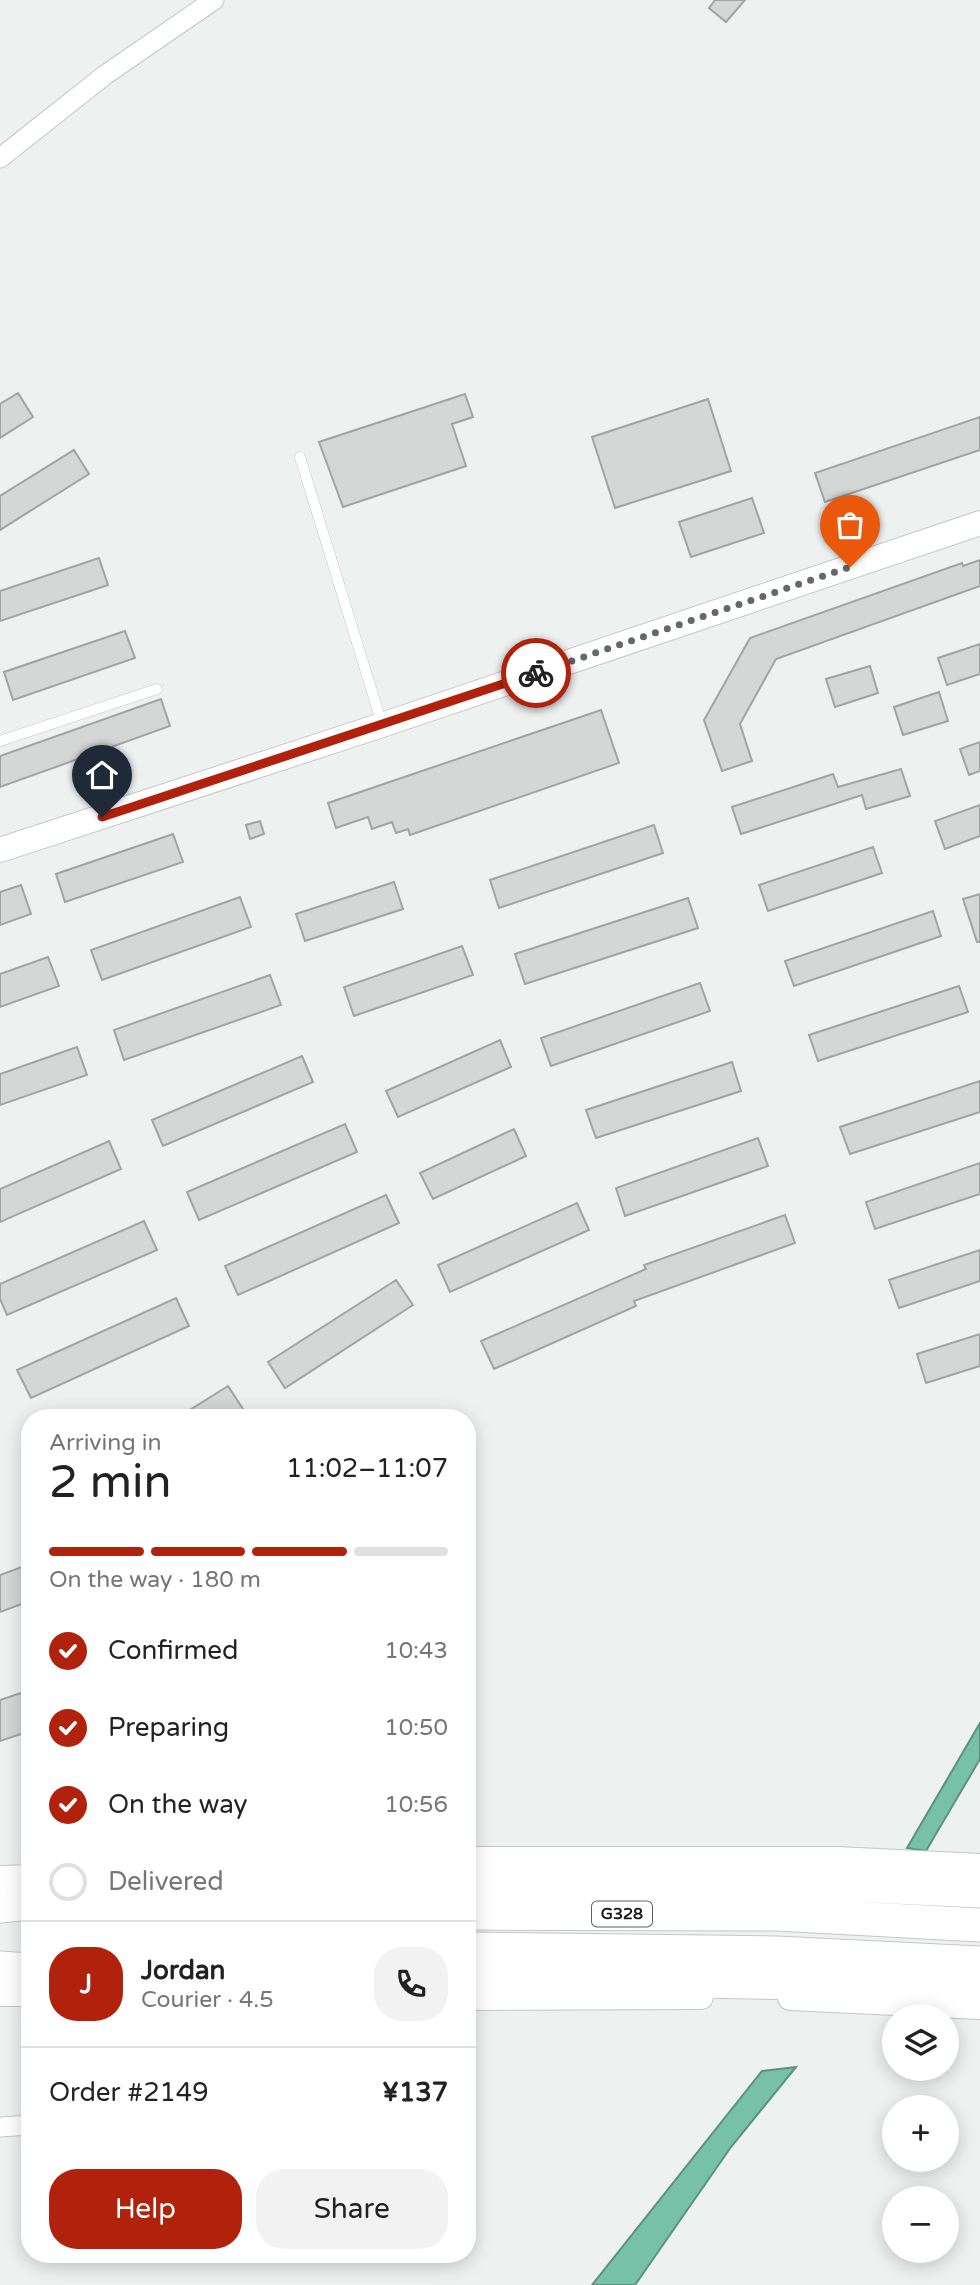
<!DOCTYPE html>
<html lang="en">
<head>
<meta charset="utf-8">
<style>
  body { margin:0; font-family:"Varela Round",sans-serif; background:#f2f2f2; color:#222; height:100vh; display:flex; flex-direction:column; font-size:26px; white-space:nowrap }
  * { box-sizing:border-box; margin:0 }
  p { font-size:23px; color:#767676 }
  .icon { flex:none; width:38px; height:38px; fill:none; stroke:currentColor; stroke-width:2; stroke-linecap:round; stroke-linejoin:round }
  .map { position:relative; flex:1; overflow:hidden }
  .details { position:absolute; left:21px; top:1409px; width:455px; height:854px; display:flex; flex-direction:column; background:#fff; border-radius:28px; box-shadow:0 4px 18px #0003 }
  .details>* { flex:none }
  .controls { position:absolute; left:882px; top:2004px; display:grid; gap:14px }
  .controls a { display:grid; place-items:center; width:77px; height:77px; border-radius:50%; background:#fff; box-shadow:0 4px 18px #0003; font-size:35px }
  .pin { position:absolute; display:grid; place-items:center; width:60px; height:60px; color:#fff; margin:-72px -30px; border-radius:50% 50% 50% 0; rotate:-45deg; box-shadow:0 0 7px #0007 }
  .pin .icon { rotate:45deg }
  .courier { position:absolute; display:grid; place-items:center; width:70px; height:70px; margin:-35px; border:5px solid #b0220b; border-radius:50%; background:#fff; color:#222; box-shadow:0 2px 9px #0007 }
  .headline em { font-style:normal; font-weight:600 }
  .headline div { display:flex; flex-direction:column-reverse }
  .headline { display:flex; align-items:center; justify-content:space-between; height:119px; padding:0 28px }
  h1 { font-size:46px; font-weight:600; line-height:52px }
  .bar { display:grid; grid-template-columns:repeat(4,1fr); gap:10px 7px; align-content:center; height:84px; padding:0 28px }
  .bar i { height:9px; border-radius:5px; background:#e0e0e0 }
  .bar .current { background:#b0220b }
  .bar p { grid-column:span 4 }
  .line { display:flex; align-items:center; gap:18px; padding:0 28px; border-top:2px solid #e0e0e0 }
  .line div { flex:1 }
  .round { display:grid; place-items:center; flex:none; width:74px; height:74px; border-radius:28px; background:#f2f2f2 }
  ol { padding:0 28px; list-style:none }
  li { display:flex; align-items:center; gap:21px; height:77px }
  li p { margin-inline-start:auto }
  li .icon { padding:7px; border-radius:50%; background:#b0220b; color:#fff; stroke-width:4 }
  li:last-child { color:#767676 }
  li i { width:38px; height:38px; border:4px solid #e0e0e0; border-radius:50% }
  .cta { display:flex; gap:14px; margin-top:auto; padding:14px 28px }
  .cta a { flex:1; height:80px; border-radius:28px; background:#b0220b; color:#fff; font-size:28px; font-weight:600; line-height:80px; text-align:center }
  .cta a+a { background:#f2f2f2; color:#222 }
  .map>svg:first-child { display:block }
  .water { fill:#78c1a9; stroke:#5c907f; stroke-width:2 }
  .building { fill:#d3d7d6; stroke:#a0a4a3; stroke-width:2 }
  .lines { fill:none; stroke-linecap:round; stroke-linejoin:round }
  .service-casing { stroke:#c3c7c5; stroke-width:11 }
  .minor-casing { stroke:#c3c7c5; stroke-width:21 }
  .tertiary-casing { stroke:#c3c7c5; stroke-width:26 }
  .trunk-casing { stroke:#c3c7c5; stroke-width:35 }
  .service { stroke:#fff; stroke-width:10 }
  .minor { stroke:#fff; stroke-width:19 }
  .tertiary { stroke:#fff; stroke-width:24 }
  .trunk { stroke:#fff; stroke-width:33 }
  .done { stroke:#646866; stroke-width:7; stroke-dasharray:0 12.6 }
  .route { stroke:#b0220b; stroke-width:9 }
  .labels { text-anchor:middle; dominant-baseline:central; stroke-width:6; stroke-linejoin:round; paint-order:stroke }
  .shield { fill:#fff; stroke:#5f6160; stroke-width:2 }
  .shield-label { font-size:16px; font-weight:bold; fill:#1b1d1c }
</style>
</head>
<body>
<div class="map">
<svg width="980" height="2285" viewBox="0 0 980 2285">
  <rect width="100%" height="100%" fill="#edf2f0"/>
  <path class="water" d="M980 1723V1759L926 1851 907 1848Z
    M796 2067 731 2147 635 2285H592L762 2071Z"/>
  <path class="building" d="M715 0H745L726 22 709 8Z
    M18 393 33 417 0 438V404Z
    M465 394 473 417 452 424 466 466 343 507 319 442Z
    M708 399 731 471 615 508 592 437Z
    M980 417V450L825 502 815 473Z
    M74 450 89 474 0 530V496Z
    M752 498 764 533 691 557 679 522Z
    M99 558 108 585 0 621V591Z
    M980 560V586L776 659 740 724 752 761 722 771 704 720 750 638 962 563 963 566Z
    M125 631 135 658 13 700 4 672Z
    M980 644V674L947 685 938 658Z
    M870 666 878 693 835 707 826 679Z
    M939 692 948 721 903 735 894 707Z
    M161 699 170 726 0 787V756Z
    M601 710 619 763 410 835 408 829 396 833 392 822 372 829 368 817 336 828 328 803Z
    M980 742V771L969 775 960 749Z
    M901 769 910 796 866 809 862 795 741 834 732 807 833 774 838 787Z
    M980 805V836L945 849 935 821Z
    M260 821 264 834 250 839 246 825Z
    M654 825 663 853 499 908 490 880Z
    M173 834 183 862 65 902 56 874Z
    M873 847 882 873 768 911 759 885Z
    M394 882 403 909 305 941 296 914Z
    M21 885 31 914 0 925V892Z
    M980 894V942H977L963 899Z
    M240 897 251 927 102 980 91 950Z
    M688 898 698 928 525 984 515 954Z
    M933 911 941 936 794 986 785 961Z
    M462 946 473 975 354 1016 344 987Z
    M48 957 59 986 0 1007V974Z
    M270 975 281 1005 124 1060 114 1030Z
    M700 983 710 1011 551 1066 541 1038Z
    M959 986 968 1012 818 1061 809 1035Z
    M500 1040 511 1067 398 1117 386 1091Z
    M77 1047 87 1075 0 1105V1074Z
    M302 1056 313 1082 163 1146 152 1120Z
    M732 1062 741 1091 596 1138 586 1110Z
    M980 1081V1112L850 1154 840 1127Z
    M345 1124 357 1152 199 1220 187 1192Z
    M514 1129 526 1156 433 1199 420 1173Z
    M758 1138 768 1166 625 1216 616 1188Z
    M109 1141 121 1169 0 1222V1189Z
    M980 1163V1194L875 1229 866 1202Z
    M386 1195 399 1223 238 1295 225 1266Z
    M577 1203 589 1230 450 1292 438 1265Z
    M785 1215 795 1243 634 1301 636 1306 494 1369 481 1341 646 1269 644 1265Z
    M144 1221 157 1250 7 1315 0 1299V1284Z
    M980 1250V1281L899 1308 889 1280Z
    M396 1280 413 1305 285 1388 268 1362Z
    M176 1298 189 1326 31 1398 17 1370Z
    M980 1334V1366L926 1383 917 1354Z
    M228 1386 249 1418H177Z
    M30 1564V1601L0 1612V1575Z
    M30 1690V1731L0 1741V1700Z"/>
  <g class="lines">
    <defs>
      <path id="service" d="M300 457 382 724
        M0 741 157 689"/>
      <path id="minor" d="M0 158 105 75 214 0
        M0 2127 30 2125"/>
      <path id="tertiary" d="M0 850 382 725 980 523
        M467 1859H837L980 1866
        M0 1878 30 1877
        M0 1994H30
        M467 1998 701 1997
        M790 1998 980 2007"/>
      <path id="trunk" d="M467 1884 608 1886 766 1881 980 1891
        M0 1906 30 1903
        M467 1913 777 1914 980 1925
        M467 1949 776 1953 980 1963
        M0 1968 30 1970
        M467 1977 980 1986"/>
    </defs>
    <use href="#service" class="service-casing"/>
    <use href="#minor" class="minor-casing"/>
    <use href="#tertiary" class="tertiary-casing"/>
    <use href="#trunk" class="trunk-casing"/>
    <use href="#service" class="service"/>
    <use href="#minor" class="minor"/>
    <use href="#tertiary" class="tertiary"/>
    <use href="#trunk" class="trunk"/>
  </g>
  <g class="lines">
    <path class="done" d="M536 673 850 567"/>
    <path class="route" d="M102 817 536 673"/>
  </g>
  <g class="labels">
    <rect class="shield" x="592" y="1901.5" width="60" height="25" rx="5"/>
    <g class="shield-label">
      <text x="622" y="1914">G328</text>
    </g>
  </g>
</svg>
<div class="controls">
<a><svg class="icon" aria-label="layers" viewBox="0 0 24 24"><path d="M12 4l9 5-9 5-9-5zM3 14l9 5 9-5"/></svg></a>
<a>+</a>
<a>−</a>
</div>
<div class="pin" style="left:850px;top:567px;background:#ea580c"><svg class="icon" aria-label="bag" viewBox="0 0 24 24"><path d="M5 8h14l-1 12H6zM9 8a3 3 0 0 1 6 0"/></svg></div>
<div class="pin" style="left:102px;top:817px;background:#1f2937"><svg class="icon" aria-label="home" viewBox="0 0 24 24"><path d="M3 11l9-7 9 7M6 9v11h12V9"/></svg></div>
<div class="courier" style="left:536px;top:673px"><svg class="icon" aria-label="bike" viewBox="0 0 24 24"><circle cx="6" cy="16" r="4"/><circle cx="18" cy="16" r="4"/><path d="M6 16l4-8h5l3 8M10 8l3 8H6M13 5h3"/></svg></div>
<section class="details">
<div class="headline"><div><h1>2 min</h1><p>Arriving in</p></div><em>11:02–11:07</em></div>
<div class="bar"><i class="current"></i><i class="current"></i><i class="current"></i><i></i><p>On the way · 180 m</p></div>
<ol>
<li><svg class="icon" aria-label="check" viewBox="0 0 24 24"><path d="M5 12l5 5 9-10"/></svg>Confirmed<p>10:43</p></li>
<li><svg class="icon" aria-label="check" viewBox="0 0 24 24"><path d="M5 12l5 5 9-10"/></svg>Preparing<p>10:50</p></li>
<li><svg class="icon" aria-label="check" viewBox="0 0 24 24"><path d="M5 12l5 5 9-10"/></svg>On the way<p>10:56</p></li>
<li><i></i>Delivered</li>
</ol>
<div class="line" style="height:126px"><b class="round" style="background:#b0220b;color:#fff">J</b><div><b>Jordan</b><p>Courier · 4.5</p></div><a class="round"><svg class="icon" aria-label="phone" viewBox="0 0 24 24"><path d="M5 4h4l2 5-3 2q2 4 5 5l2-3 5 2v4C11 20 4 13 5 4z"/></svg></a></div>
<div class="line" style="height:91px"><div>Order #2149</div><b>¥137</b></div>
<div class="cta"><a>Help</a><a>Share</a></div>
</section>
</div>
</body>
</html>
